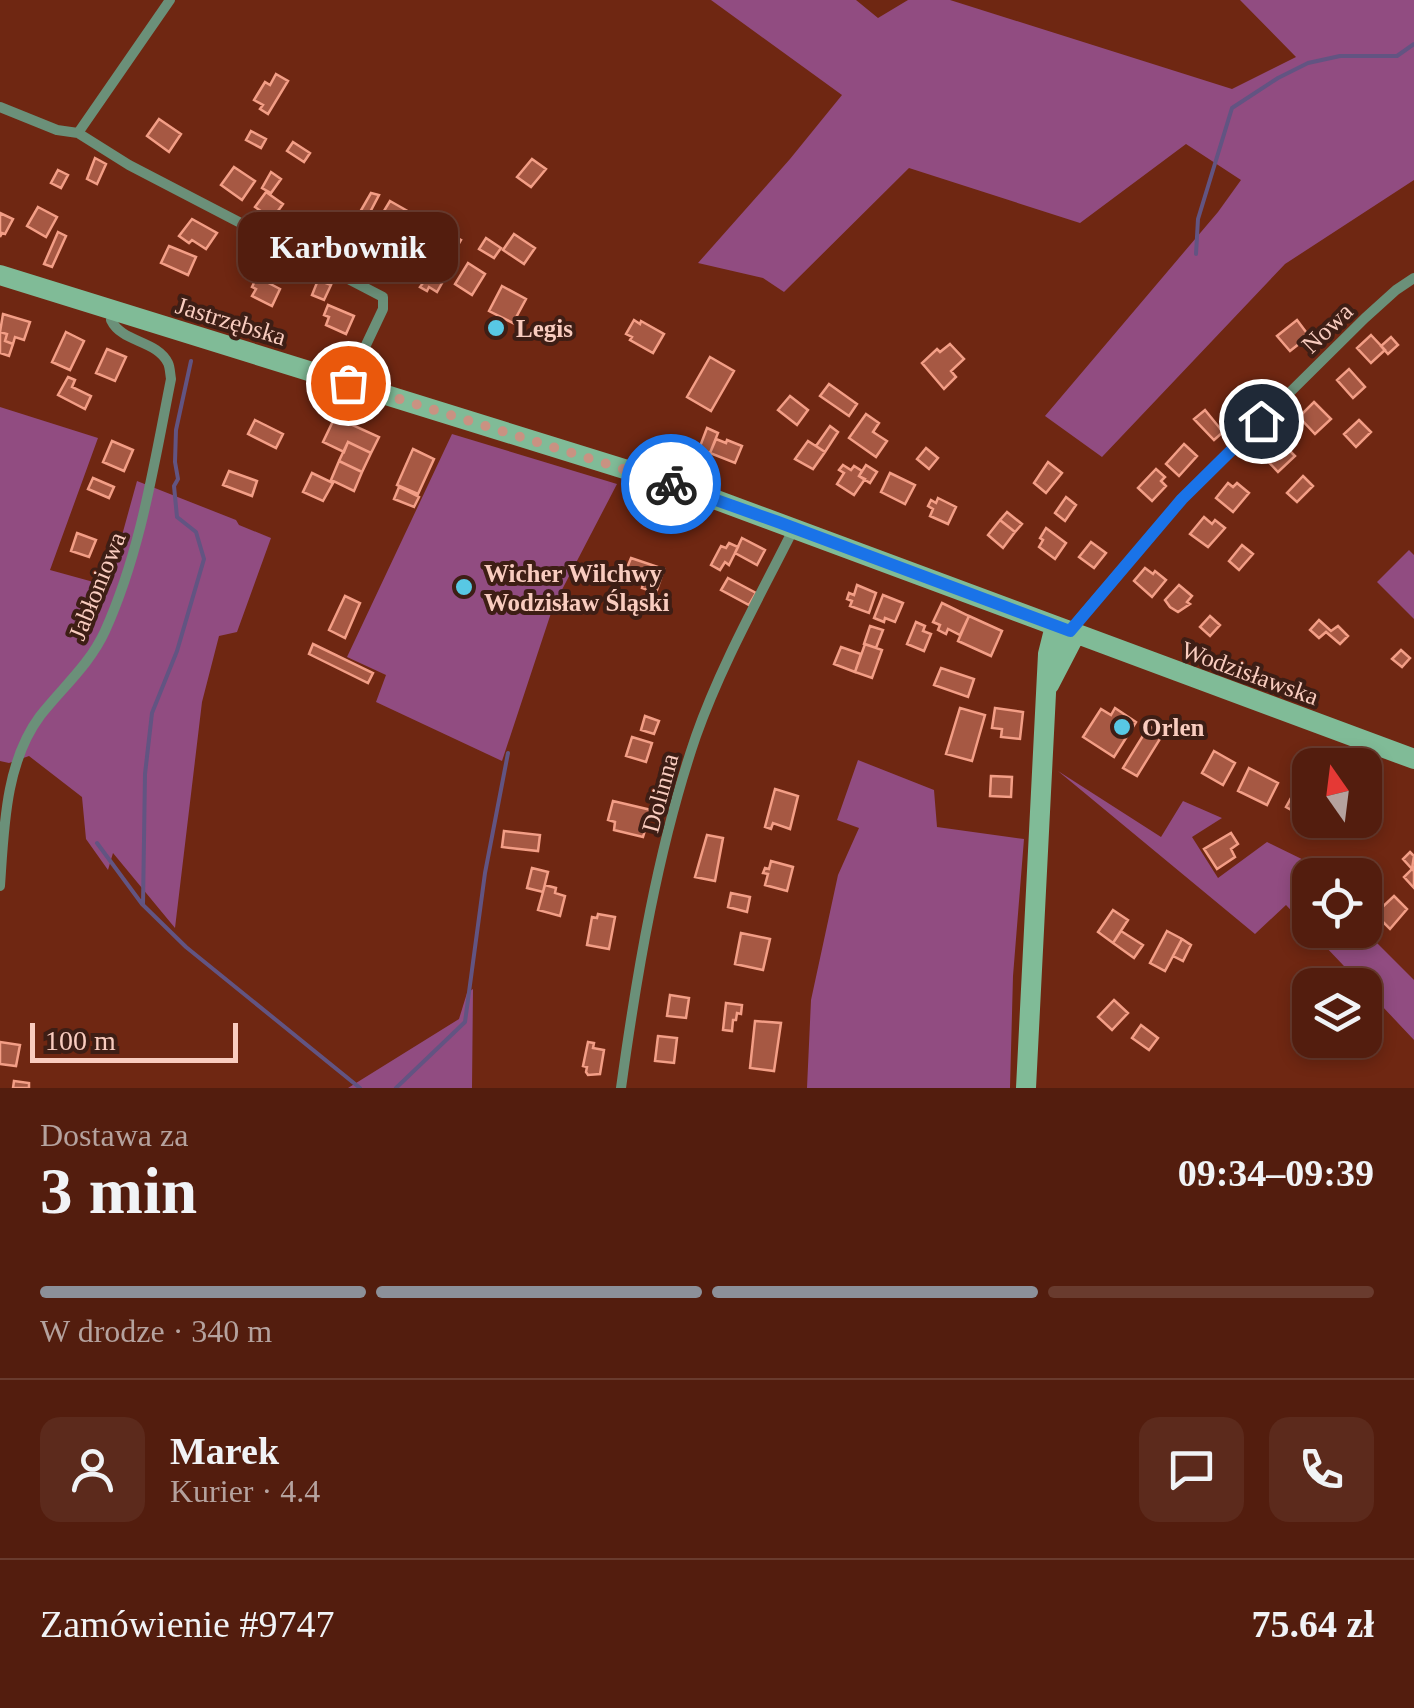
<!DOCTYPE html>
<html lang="pl">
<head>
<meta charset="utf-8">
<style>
  body { margin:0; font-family:Georgia,serif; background:#5c2a1c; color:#f1f3f6; height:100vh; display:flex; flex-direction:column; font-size:38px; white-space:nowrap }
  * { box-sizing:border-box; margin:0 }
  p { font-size:32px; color:#b5a29e }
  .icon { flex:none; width:55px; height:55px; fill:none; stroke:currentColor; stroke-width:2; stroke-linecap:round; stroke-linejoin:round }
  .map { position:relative; height:1088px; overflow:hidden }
  .side { display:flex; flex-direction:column; background:#531d0e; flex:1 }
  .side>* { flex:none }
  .needle { width:65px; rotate:346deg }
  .buttons { position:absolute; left:1292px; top:748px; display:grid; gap:20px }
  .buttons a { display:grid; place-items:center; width:90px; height:90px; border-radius:20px; background:#531d0e; box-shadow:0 5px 15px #0003,0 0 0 2px #693b2e; font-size:50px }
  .scale { position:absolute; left:30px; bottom:25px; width:208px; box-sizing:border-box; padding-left:10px; border:5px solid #f9ccbf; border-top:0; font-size:28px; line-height:35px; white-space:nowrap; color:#f9ccbf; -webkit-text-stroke:8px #3e1e15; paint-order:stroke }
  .pin { position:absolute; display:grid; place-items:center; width:85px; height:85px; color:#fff; margin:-42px; border:5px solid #fff; border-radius:50%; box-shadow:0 2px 10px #0007 }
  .courier { position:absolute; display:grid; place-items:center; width:100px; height:100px; margin:-50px; border:8px solid #1a73e8; border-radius:50%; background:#fff; color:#222; box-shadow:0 2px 12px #0007 }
  .bubble { position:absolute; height:70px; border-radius:20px; background:#531d0e; box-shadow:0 5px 15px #0003,0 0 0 2px #693b2e; font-size:32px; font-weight:800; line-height:70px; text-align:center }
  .summary em { font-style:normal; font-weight:800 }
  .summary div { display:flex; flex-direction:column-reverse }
  .summary { display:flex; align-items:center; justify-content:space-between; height:170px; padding:0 40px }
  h1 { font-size:65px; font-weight:800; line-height:75px }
  .bar { display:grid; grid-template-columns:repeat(4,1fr); gap:15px 10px; align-content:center; height:120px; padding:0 40px }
  .bar i { height:12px; border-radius:8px; background:#693b2e }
  .bar .on { background:#8c9099 }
  .bar p { grid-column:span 4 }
  .line { display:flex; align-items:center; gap:25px; padding:0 40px; border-top:2px solid #693b2e }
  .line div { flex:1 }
  .round { display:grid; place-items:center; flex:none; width:105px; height:105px; border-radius:20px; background:#5c2a1c }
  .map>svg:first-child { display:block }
  .green { fill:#914c81 }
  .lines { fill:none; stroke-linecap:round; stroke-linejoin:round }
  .stream { stroke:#625482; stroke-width:4 }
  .building { fill:#a65843; stroke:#f39e86; stroke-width:2.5 }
  .street { stroke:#6b9079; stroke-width:10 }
  .secondary { stroke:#80bb97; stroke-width:20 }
  .done { stroke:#c99282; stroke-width:10; stroke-dasharray:0 18 }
  .route { stroke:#1a73e8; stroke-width:12 }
  .poi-dot { fill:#58c8e4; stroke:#3e1e15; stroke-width:4 }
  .labels { text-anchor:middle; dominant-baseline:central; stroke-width:8; stroke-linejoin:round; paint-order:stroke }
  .street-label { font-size:25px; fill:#f9ccbf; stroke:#3e1e15 }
  .poi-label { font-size:25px; font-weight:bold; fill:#f9ccbf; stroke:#3e1e15; text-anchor:start }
</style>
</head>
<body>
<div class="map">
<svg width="1414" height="1088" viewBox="0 0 1414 1088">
  <rect width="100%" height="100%" fill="#6f2712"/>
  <path class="green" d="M711 0H856L878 18 908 0H950L1232 89 1296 57 1240 0H1414V180L1285 264 1102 457 1045 416 1218 212 1241 180 1186 144 1080 223 909 168 784 292 763 278 698 263 790 159 842 95Z
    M0 407 98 438 50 570 108 586 137 481 236 520 239 525 271 538 237 632 219 636 202 702 175 928 113 853 108 870 86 839 82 797 29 756 9 763 0 761Z
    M452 434 617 484 553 607 502 761 376 702 386 675 347 657Z
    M1409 550 1414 555V619L1377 582Z
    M858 760 934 790 937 827 1024 839 1013 976 1010 1088H807L811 1000 838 875 859 828 837 820Z
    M1058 771 1161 837 1183 801 1222 818 1192 837 1218 878 1267 842 1314 865 1323 875H1310V930H1364L1414 980V1040L1365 988V985H1362L1286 905 1255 934Z
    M473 989 472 1088H348L459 1019 467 993Z"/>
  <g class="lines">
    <path class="stream" d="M1196 254 1198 219 1232 108 1278 78 1308 63 1340 56H1397L1414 44
      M97 843 142 904 186 947 360 1088
      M143 905 145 774 152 713 177 651 204 559 196 532 177 517 174 486 178 479 175 462 176 430 191 361
      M396 1088 465 1022 485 873 508 753"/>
  </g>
  <path class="building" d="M276 74 288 81 268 114 260 109 263 105 254 100 265 82 270 85Z
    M159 119 181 134 169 152 147 136Z
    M251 131 266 139 261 148 246 140Z
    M293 142 310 153 304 162 287 151Z
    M95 158 106 164 97 184 87 179Z
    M532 159 546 169 531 187 517 177Z
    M234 167 255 181 242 200 221 185Z
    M58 170 68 175 61 188 51 183Z
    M271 172 281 179 271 193 262 188Z
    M266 192 283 204 272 219 255 207Z
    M371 193 379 195 368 216 360 212Z
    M390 201 418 217 408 235 380 219 383 213 381 212 384 211Z
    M38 207 57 217 46 237 27 226Z
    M0 213 13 219 5 234 2 233 0 237Z
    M299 217 320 230 311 244 290 231Z
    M192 219 217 233 206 249 192 240 189 243 179 236Z
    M337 227 355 237 353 241 357 243 350 255 327 244Z
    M441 229 461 240 454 252 434 241Z
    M58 232 66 236 52 267 44 264Z
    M514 234 535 248 524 264 503 250Z
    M486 238 501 248 494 258 479 249Z
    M366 243 390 256 381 273 357 260Z
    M169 246 196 257 188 275 161 263Z
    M425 260 441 270 440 272 446 276 437 292 429 287 427 291 420 287 423 283 414 278Z
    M265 262 278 268 271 282 258 276Z
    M468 263 485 274 472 295 455 284Z
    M257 277 280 289 272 306 252 296 256 289 252 287Z
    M318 280 331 285 324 300 312 295Z
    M502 286 526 299 513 323 489 311Z
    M328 305 354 316 346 334 326 325 329 317 324 315Z
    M3 314 30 322 24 340 15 337 13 344 5 341 7 334 0 332Z
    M634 320 640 324 641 321 664 334 653 353 630 340 632 337 626 334Z
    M1297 320 1309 336 1290 351 1277 336Z
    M0 332 7 334 5 341 13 344 9 356 0 353Z
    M66 332 84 341 70 370 52 362Z
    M1371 335 1385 350 1371 363 1357 348Z
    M1391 337 1398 345 1388 354 1381 346Z
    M950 344 964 359 951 371 956 377 944 389 922 363 937 349 940 352Z
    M107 349 126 357 115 381 96 373Z
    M710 357 734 371 711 411 687 397Z
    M1349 369 1365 387 1353 398 1337 380Z
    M68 377 75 380 72 387 91 396 85 409 58 395Z
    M829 384 857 404 849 416 820 396Z
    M790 396 808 410 797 425 778 410Z
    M1314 402 1331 419 1315 434 1299 417Z
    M1205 410 1223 432 1214 440 1194 419Z
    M866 414 879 423 873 432 887 441 876 457 849 438Z
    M335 417 379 437 371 453 348 442 344 452 323 442Z
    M255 420 283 434 276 448 248 434Z
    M1359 420 1371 432 1356 447 1344 434Z
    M830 426 838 432 825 452 816 446Z
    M707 428 718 433 710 453 699 449Z
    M1277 438 1295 456 1278 472 1261 454Z
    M716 439 726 443 727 440 742 446 735 463 710 453Z
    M112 441 133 450 124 471 103 462Z
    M808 441 825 452 813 469 795 459Z
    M348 442 371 453 362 472 339 461Z
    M1184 444 1197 456 1179 476 1166 464Z
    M926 448 938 458 929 469 917 459Z
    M413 449 434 459 418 494 397 485Z
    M339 461 362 472 354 491 331 480Z
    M1048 462 1062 473 1046 493 1034 483Z
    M843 465 851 470 854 466 862 471 859 476 865 479 854 495 837 484 844 473 839 470Z
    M866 465 877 472 870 483 859 476Z
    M1156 469 1165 477 1161 481 1166 486 1152 501 1138 488Z
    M229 471 257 481 252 496 223 485Z
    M312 473 333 483 323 501 303 492Z
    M890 473 915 485 905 504 881 492Z
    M1303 476 1313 486 1297 502 1287 493Z
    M93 478 114 487 109 498 88 489Z
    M1228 483 1233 487 1237 483 1249 493 1233 512 1216 498Z
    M399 487 419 497 414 507 394 499Z
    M1066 497 1076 505 1065 521 1055 513Z
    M938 498 956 507 948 524 930 516 933 509 928 506 931 500 936 503Z
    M1007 512 1022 524 1015 532 1000 520Z
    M1204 517 1212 524 1215 520 1225 528 1208 547 1190 534Z
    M1000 520 1015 532 1003 548 988 535Z
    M1046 528 1066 543 1055 559 1039 547 1043 540 1040 538Z
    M77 533 96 540 89 557 71 551Z
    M742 538 765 550 757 565 735 553Z
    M1091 542 1106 553 1094 568 1079 557Z
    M729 543 738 547 729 565 725 562 720 570 711 565 721 546 726 548Z
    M1242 545 1253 554 1239 570 1229 561Z
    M631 558 664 569 656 593 642 588 644 580 625 573Z
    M1145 568 1153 574 1155 571 1166 580 1152 597 1134 581Z
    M728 578 756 593 749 605 721 590Z
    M857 585 876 593 869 613 850 606 852 601 847 599 849 593 854 595Z
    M1179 585 1192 596 1187 602 1190 604 1178 612 1170 607 1165 600Z
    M622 593 641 603 635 615 616 605Z
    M883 595 903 603 895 622 885 618 884 622 874 618Z
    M345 596 360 603 345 638 329 630Z
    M942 603 969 616 960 635 948 629 946 634 938 630 940 625 933 622Z
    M969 616 1002 631 991 656 958 641Z
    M1210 616 1220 625 1210 636 1200 627Z
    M1319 620 1331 631 1338 626 1348 636 1340 644 1326 632 1319 638 1310 630Z
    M916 622 925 626 923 631 931 634 924 651 907 644Z
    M870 626 883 630 876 648 864 644Z
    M313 644 373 673 368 683 309 654Z
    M865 644 882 650 872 678 855 672Z
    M841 647 861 654 855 672 834 664Z
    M1401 650 1410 658 1402 667 1392 659Z
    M941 668 974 679 968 697 934 685Z
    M960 708 985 715 972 761 946 754Z
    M995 708 1023 712 1020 739 1001 737 1002 729 992 728Z
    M1115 708 1136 722 1114 757 1083 737 1101 709 1111 715Z
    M645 716 659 721 654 734 641 730Z
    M1149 726 1163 734 1137 776 1123 768Z
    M632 737 652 743 646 762 626 756Z
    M1214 751 1235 763 1223 785 1202 773Z
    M1249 768 1278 783 1267 805 1238 791Z
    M991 776 1012 777 1011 797 990 796Z
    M775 789 798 796 790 829 773 823 771 829 765 827Z
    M1296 789 1310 800V806L1308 809 1306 808 1302 816 1286 807Z
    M613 801 651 810 643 837 614 830 615 822 608 820Z
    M1332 820H1354L1346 834 1330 824Z
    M504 831 540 835 538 851 502 847Z
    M1231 833 1238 844 1231 849 1235 857 1217 869 1204 849Z
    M707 835 723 838 715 881 695 877Z
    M1410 852 1414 856 1412 869 1403 859Z
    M771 861 793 867 787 891 765 885 768 874 763 873 765 868 769 869Z
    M1414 867V888L1404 877Z
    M532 868 548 872 543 892 527 888Z
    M545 885 556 888 555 893 565 896 560 916 538 910Z
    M731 893 750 897 747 912 728 907Z
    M1394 896 1407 909 1390 929 1375 914Z
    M1113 910 1128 920 1113 943 1098 932Z
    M598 914 615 917 609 949 587 945 592 917 597 918Z
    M1121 931 1143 945 1134 958 1113 943Z
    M1167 931 1182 939 1165 971 1150 963Z
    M741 933 770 939 763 970 735 964Z
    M1182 939 1191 945 1183 961 1173 956Z
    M670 995 689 998 686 1018 667 1016Z
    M1114 1000 1128 1013 1112 1030 1098 1017Z
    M726 1003 742 1005 741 1014 737 1013 736 1020H733L732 1031 723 1030Z
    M755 1021 781 1023 774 1071 750 1068Z
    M1141 1025 1158 1038 1149 1050 1132 1038Z
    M658 1036 677 1038 674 1063 655 1061Z
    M0 1042 20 1045 16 1066 0 1064Z
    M588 1042 594 1043 593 1048 604 1050 600 1074 588 1075 586 1072 587 1067 583 1066Z
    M14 1081 29 1083V1088H13Z"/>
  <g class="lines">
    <path class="street" d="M0 107 57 130 78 133 129 165 383 297V309L348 383
      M78 133 170 0
      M1070 630 1182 499 1365 318 1396 290 1414 278
      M0 886C4 829 5 763 40 716 62 688 90 664 105 631 141 551 154 464 171 379 170 373 170 367 168 363 157 340 122 343 111 320L114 310
      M621 1088C637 972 658 847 696 736 721 665 760 596 794 528"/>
    <path class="secondary" d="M0 275 679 486 1414 759
      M1049 685 1076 633
      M1026 1088 1048 654 1055 626"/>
  </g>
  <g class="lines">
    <path class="done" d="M348 383 671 484"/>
    <path class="route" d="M671 484 778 522 1070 631 1182 499 1261 421"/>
  </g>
  <g class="poi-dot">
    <circle cx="496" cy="328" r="10"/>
    <circle cx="464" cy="587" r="10"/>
    <circle cx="1122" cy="727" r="10"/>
  </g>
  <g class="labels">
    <g class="street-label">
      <text transform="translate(231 321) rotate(17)">Jastrzębska</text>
      <text transform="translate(1327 328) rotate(-44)">Nowa</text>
      <text transform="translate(97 586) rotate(-68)">Jabłoniowa</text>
      <text transform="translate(1250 673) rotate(20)">Wodzisławska</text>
      <text transform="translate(660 793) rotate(-75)">Dolinna</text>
    </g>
    <g class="poi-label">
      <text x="516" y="328">Legis</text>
      <text x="484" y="573">Wicher Wilchwy<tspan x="484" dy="29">Wodzisław Śląski</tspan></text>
      <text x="1142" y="727">Orlen</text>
    </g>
  </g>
</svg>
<div class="buttons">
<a><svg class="needle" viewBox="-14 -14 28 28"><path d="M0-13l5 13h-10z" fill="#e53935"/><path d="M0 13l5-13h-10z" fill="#b5a29e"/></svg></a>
<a><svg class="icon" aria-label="locate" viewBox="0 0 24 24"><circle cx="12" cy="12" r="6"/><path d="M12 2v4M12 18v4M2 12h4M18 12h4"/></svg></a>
<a><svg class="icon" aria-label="layers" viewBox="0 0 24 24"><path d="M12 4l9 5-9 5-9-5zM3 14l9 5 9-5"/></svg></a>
</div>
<div class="scale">100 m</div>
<div class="pin" style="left:348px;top:383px;background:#ea580c"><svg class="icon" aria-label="bag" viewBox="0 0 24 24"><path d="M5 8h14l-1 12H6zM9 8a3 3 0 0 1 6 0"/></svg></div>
<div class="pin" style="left:1261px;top:421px;background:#1f2937"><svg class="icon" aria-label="home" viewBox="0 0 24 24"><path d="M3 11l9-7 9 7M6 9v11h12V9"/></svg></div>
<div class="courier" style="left:671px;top:484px"><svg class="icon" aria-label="bike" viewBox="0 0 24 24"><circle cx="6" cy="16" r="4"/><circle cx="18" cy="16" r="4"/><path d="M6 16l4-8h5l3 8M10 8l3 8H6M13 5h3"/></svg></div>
<div class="bubble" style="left:238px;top:212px;width:220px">Karbownik</div>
</div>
<section class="side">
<div class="summary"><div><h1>3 min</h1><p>Dostawa za</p></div><em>09:34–09:39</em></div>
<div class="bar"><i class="on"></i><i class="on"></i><i class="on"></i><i></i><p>W drodze · 340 m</p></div>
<div class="line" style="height:180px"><a class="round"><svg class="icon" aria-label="person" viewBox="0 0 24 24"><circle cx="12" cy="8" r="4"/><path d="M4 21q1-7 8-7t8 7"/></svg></a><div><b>Marek</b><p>Kurier · 4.4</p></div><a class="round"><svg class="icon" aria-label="chat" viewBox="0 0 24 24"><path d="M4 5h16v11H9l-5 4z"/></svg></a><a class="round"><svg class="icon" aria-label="phone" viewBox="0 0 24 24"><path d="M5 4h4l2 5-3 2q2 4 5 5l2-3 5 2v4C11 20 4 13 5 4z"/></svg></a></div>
<div class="line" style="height:130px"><div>Zamówienie #9747</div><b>75.64 zł</b></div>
</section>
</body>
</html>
